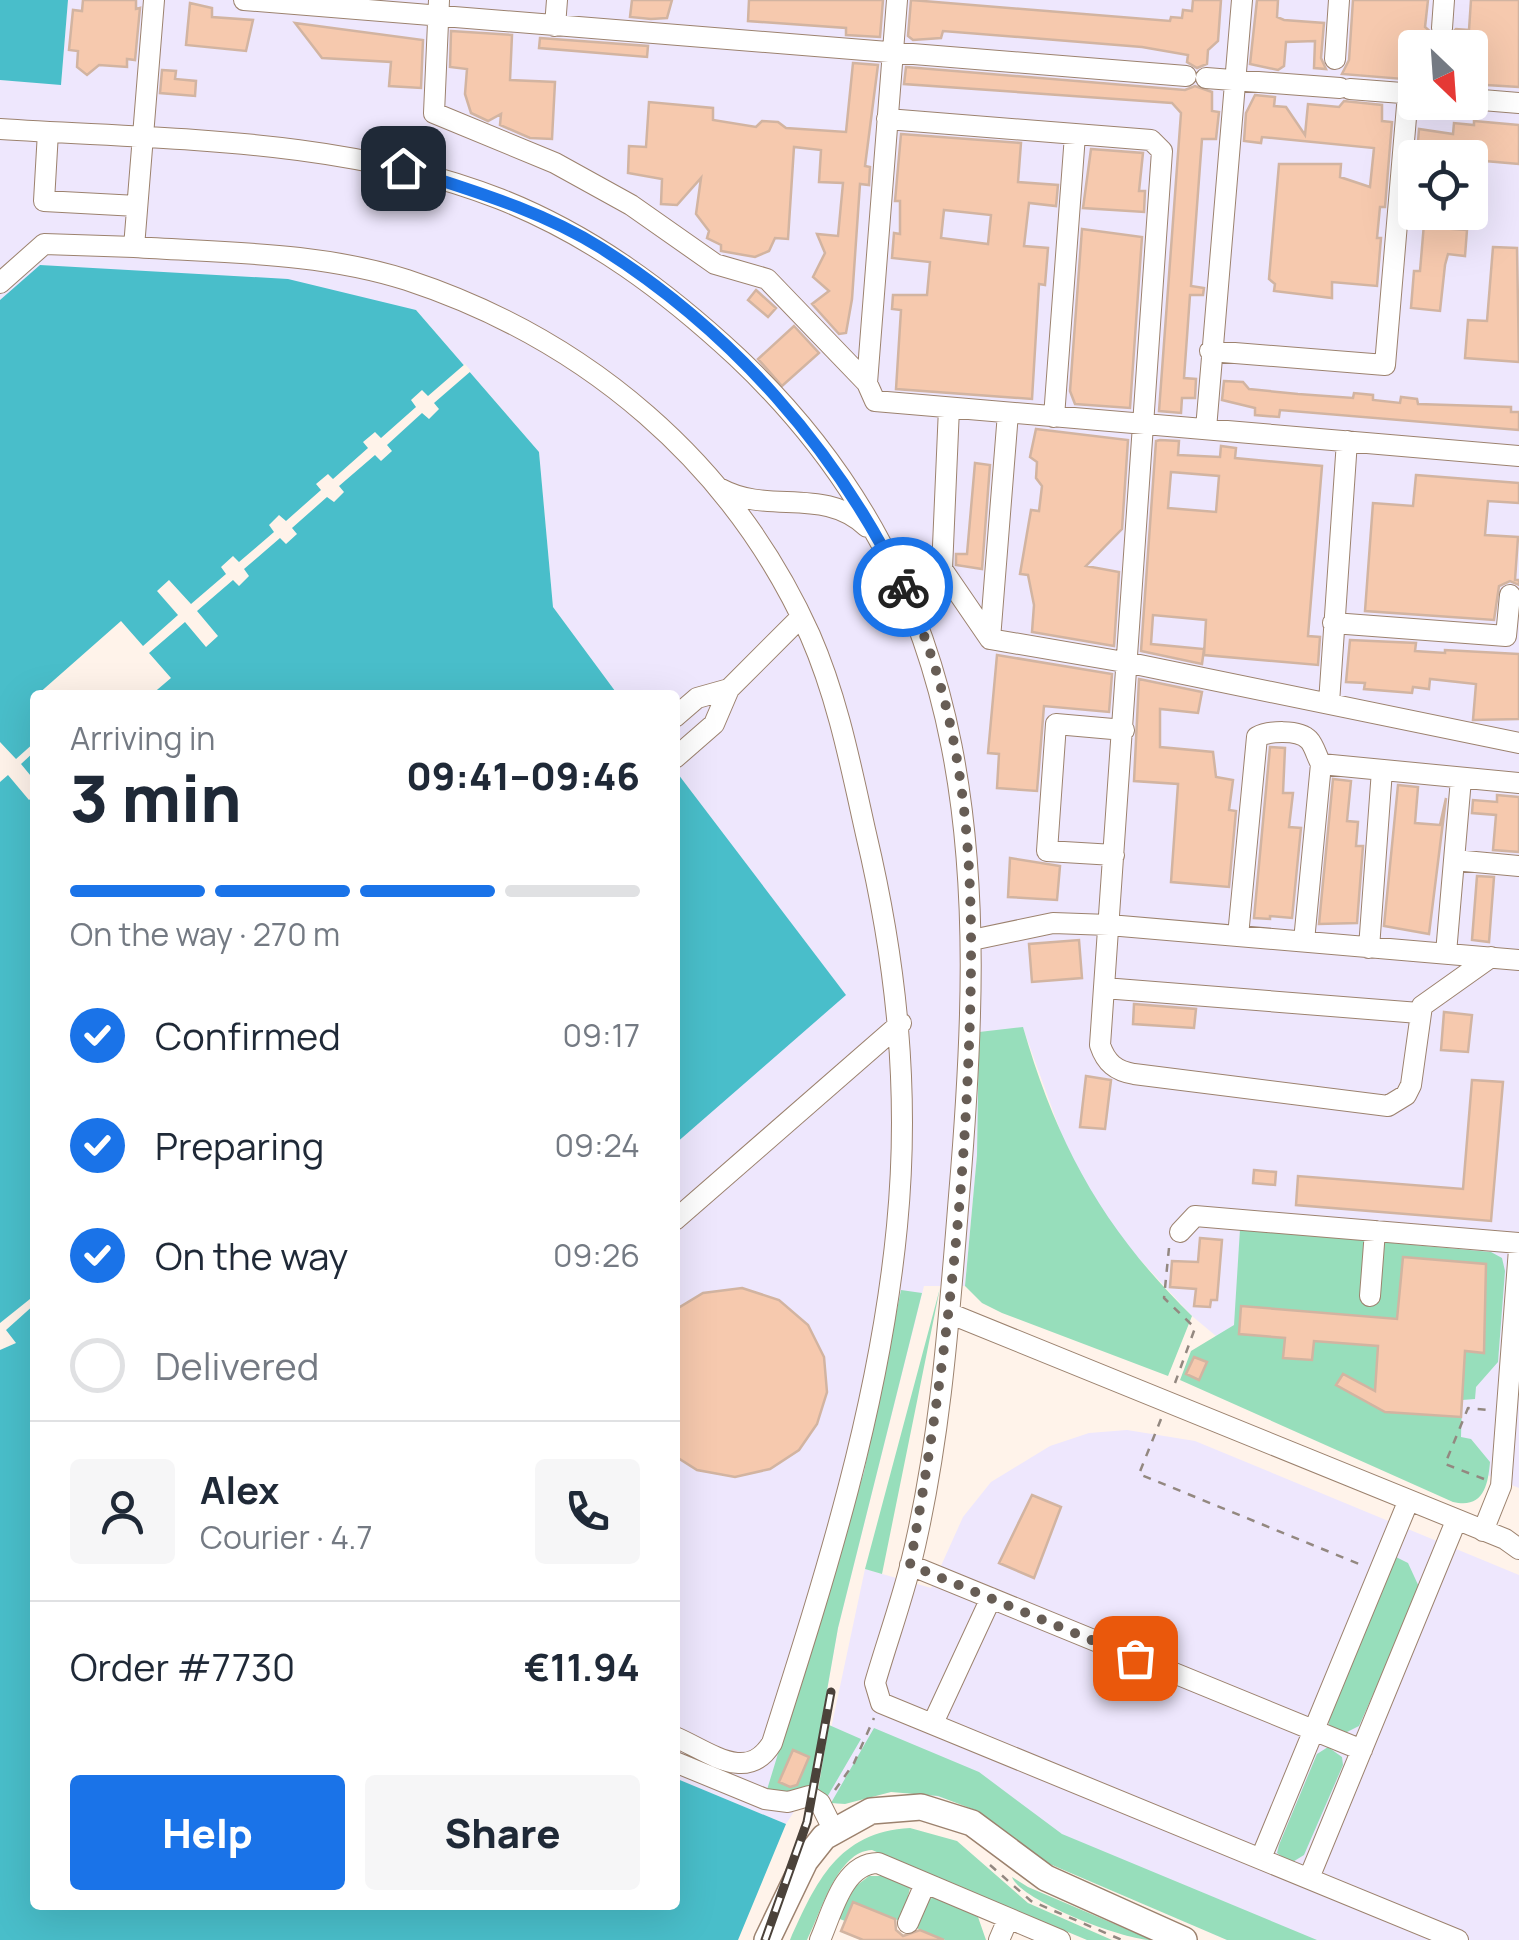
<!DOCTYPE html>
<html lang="en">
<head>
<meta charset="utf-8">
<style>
  body { margin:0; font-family:Manrope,sans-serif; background:#f6f6f7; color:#1f2937; height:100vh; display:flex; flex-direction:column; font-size:38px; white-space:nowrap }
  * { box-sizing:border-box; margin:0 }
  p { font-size:32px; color:#747a83 }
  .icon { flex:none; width:55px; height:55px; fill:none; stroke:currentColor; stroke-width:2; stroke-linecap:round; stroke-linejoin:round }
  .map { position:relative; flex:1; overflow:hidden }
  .panel { position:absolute; left:30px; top:690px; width:650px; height:1220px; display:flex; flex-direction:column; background:#fff; border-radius:10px; box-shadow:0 10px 40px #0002 }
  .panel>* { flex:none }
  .needle { width:65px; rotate:155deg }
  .buttons { position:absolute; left:1398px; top:30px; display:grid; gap:20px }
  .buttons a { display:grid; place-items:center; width:90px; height:90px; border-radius:10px; background:#fff; box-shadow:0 10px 40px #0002; font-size:50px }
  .pin { position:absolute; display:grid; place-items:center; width:85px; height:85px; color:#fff; margin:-42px; border-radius:20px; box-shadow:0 5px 15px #0006 }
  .courier { position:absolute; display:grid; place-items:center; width:100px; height:100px; margin:-50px; border:8px solid #1a73e8; border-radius:50%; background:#fff; color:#222; box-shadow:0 2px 12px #0007 }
  .headline em { font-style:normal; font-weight:800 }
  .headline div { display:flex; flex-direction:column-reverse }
  .headline { display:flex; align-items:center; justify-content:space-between; height:170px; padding:0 40px }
  h1 { font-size:65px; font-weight:800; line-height:75px }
  .bar { display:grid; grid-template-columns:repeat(4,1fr); gap:15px 10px; align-content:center; height:120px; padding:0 40px }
  .bar i { height:12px; border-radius:8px; background:#e0e1e3 }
  .bar .current { background:#1a73e8 }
  .bar p { grid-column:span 4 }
  .line { display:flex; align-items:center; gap:25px; padding:0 40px; border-top:2px solid #e0e1e3 }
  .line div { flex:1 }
  .round { display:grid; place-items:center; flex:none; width:105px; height:105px; border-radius:10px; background:#f6f6f7 }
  ol { padding:0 40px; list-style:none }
  li { display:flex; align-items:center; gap:30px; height:110px }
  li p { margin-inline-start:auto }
  li .icon { padding:10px; border-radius:50%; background:#1a73e8; color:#fff; stroke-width:4 }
  li:last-child { color:#747a83 }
  li i { width:55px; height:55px; border:5px solid #e0e1e3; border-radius:50% }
  .cta { display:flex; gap:20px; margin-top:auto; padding:20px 40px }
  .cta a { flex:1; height:115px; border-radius:10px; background:#1a73e8; color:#fff; font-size:40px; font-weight:800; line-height:115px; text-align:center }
  .cta a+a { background:#f6f6f7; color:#1f2937 }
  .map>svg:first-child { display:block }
  .industrial { fill:#eee7fd; fill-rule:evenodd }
  .green { fill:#97debb }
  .water { fill:#49beca }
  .pier { fill:#fff3ea }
  .building { fill:#f6c9ae; stroke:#d2b4a1; stroke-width:2.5; fill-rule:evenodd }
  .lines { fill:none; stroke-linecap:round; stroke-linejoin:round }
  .minor-casing { stroke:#9c826e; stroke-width:22 }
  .major-casing { stroke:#9c826e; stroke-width:28 }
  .path { stroke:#938880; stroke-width:2.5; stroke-dasharray:8 8; stroke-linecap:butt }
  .minor { stroke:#fff; stroke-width:20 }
  .major { stroke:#fff; stroke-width:25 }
  .rail-casing { stroke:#4b423a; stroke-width:9 }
  .rail { stroke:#fff; stroke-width:5; stroke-dasharray:15; stroke-linecap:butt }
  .done { stroke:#675d55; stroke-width:10; stroke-dasharray:0 18 }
  .route { stroke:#1a73e8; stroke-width:12 }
</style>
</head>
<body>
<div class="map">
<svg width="1519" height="1940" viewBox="0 0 1519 1940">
  <rect width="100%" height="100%" fill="#fff3ea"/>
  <path class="industrial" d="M68 0H1519V1488L1460 1464 1216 1336 1192 1316 1121 1239 1070 1158 1023 1028 980 1032 977 1155 965 1286H924L838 1628 810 1787 786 1824 675 1778V1144L845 994 675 770V695H618L553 607 539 452 416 310 41 265 0 300V80L61 84ZM1415 48H1470V102H1415ZM1415 158H1470V212H1415Z
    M1127 1430 1195 1441 1519 1575V1940H1227L1021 1848 990 1821 959 1802 918 1792H891L837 1804 818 1790 865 1569 931 1588 963 1517 991 1482 1050 1446 1089 1433Z"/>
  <path class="green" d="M1023 1027C1057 1145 1104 1230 1192 1316L1168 1376 1002 1313 982 1303 965 1286 977 1155 979 1032Z
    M1240 1229 1491 1252 1502 1258 1505 1271 1498 1362 1476 1387 1475 1399 1462 1400 1461 1437 1471 1439 1490 1462C1488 1486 1483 1509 1453 1502L1180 1380 1191 1351 1234 1325Z
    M940 1288 882 1574 865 1569Z
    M901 1290 922 1293 838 1628 810 1787 791 1795 766 1793 864 1472Z
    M1396 1557 1408 1563 1420 1589 1359 1726 1343 1734 1330 1728 1328 1720Z
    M829 1725 861 1739 826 1799 818 1790Z
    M874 1728 979 1772 1062 1834 1317 1940H1227L1038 1859 975 1810 938 1796 891 1792 845 1804 831 1803Z
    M1328 1747 1342 1757 1343 1765 1304 1855 1291 1863 1277 1853 1279 1845 1317 1754Z
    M910 1828 957 1841 1028 1903 1112 1940H1087L872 1850C837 1851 821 1913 807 1940H790C816 1882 838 1832 910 1828Z
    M869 1876H884L910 1888 902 1922 853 1902 845 1921 837 1918 856 1886Z
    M1012 1877 1028 1887 1152 1940C1123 1940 1020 1900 1012 1877Z
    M938 1897 978 1917 986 1940H945L914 1927 927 1899Z"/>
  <path class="water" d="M0 0H68L61 85 0 80Z
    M40 265 288 279 416 310 539 452 553 607 618 695H35V1905H675V1778L786 1824 738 1940H0V300Z
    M675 770 846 995 675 1144Z"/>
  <path class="pier" d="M465 364 471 371 434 403 439 409 429 419 422 413 387 445 392 451 381 461 375 455 339 486 344 492 334 502 327 497 292 528 297 534 286 544 280 538 244 569 249 576 239 586 233 580 197 611 218 636 206 647 185 622 149 653 171 678 151 695H37L121 621 143 646 178 615 157 591 169 580 191 604 226 574 221 567 233 556 239 562 274 532 269 525 279 515 286 521 321 490 316 484 328 474 333 479 368 448 363 442 375 432 381 438 416 407 411 400 422 390 428 396Z
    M0 742 16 759 35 742V751L21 764 35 781V795L29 800 8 775 0 782Z
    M35 1295V1304L6 1330 16 1343 0 1350V1323Z"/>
  <path class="building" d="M83 0H136V9L140 8 135 60 127 59V67L99 65 87 75 77 67 78 51 69 50 73 10 82 11Z
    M632 0H672L667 18 651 19 630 17Z
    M749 0H883L880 37 846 35V28L748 21Z
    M911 0 1170 21 1171 17 1182 18 1183 10 1192 11 1193 0H1221L1218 41 1208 50 1207 64 1197 68 1187 62 1188 55 1142 47 943 31 941 38 913 40 908 36Z
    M1257 0H1278L1277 17 1284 20 1324 23 1321 58 1326 69 1314 68 1315 41 1286 42 1284 66 1278 70 1250 64Z
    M1353 0H1428L1425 27 1442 42 1456 29 1469 30 1471 0H1519V87L1470 84V48H1415V80L1342 74 1349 60Z
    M190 3 212 8V17L253 20 246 51 186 45Z
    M295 23 423 40 421 88 389 86 391 62 322 58Z
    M451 31 512 35 510 80 555 82 552 139 530 138 500 125 501 114 488 121 471 113 465 94 467 69 450 67Z
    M540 38 648 46 647 57 539 48Z
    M853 63 878 65 865 166 870 167 869 185 860 184 852 299 846 333 839 334 812 304 829 291 813 277 825 253 817 234 838 236 843 183 819 182 821 150 794 147 788 239 775 238 769 251 755 257 721 251V245L707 238 709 231 696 214 701 178 677 205 661 204 662 179 628 173 629 146 646 147 649 102 713 108V120L756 127 762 121 778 122 786 128 846 132Z
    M906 67 1185 90 1195 86 1212 92V111L1219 112 1216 139H1202L1191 286 1204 288 1203 295H1190L1184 378 1196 379 1195 398H1182L1181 413 1159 411 1181 113 1172 103 904 84Z
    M162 70 176 71 175 79 196 81 195 96 160 93Z
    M1255 95 1275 97 1274 106 1286 107 1305 135 1308 104 1339 107 1344 101 1382 105V121L1392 122 1385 207H1380L1377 238H1381L1377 286 1332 282V298L1274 291 1275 284 1269 279 1279 164H1341L1340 177 1370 187 1374 148 1262 137 1261 143 1244 141 1246 113Z
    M1474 121 1519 125V164L1417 155 1419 129 1453 134 1454 123 1474 125Z
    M901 134 1021 143 1018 182 1058 185 1056 206 1029 203 1024 246 1048 248 1045 285 1039 284 1032 399 896 389 901 310 892 309 893 295H927L930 262 892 258 894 233 900 234V201H895ZM944 210 991 215 988 244 941 238Z
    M1091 149 1143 153 1139 191H1145L1144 212 1083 208Z
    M1425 212H1443L1441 228 1467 230 1465 256 1448 254 1445 265 1440 311 1411 308 1414 271H1420Z
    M1082 229 1142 237 1130 408 1075 404 1070 391Z
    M1493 247 1517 248 1519 362 1465 358 1468 320 1487 321Z
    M756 290 776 308 768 317 748 300Z
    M794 326 819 353 782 386 758 359Z
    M1224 381 1243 382 1249 389 1298 394 1353 398 1354 393 1373 395V400L1400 403 1401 397 1417 399 1418 404 1511 407V412H1519V430L1280 410 1279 417 1255 415V408L1222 400Z
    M1036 429 1128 440 1122 529 1086 566 1119 572 1114 646 1032 632 1034 605 1028 575 1020 574 1031 510 1039 511 1042 486 1036 478 1037 462 1030 457Z
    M1160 440 1179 441 1178 455 1220 457 1221 446 1236 448 1235 458 1322 466 1308 636 1320 637 1318 665 1204 655 1206 620 1153 615 1151 644 1204 649 1202 664 1141 651 1156 441ZM1171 472 1219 476 1216 512 1168 508Z
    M975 463 990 465 982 569 956 565V554H967Z
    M1416 475 1519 483V503L1488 501 1485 535 1518 537 1515 580H1519V585L1510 581 1499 586 1494 620 1365 611 1373 503 1413 506Z
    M1350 640 1416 643 1415 651 1445 653V650L1519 654V719L1473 720 1476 684 1430 679 1429 689 1413 687 1412 693 1364 689 1365 683 1346 682Z
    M997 655 1112 674 1109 712 1044 706 1037 791 997 788 999 754 988 753Z
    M1139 679 1202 692 1198 713 1160 709V747L1213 752 1216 777 1233 780 1229 810 1236 811 1229 887 1171 882 1178 784 1134 781Z
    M1270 747 1285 748 1283 793H1293L1289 827 1301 828 1292 918 1270 916V919L1254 918Z
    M1333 779 1351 781 1347 821 1358 822 1356 846H1363L1357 923 1319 924Z
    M1398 785 1418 787 1415 823 1440 825 1446 798 1429 934 1384 926Z
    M1497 795 1519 797V852L1493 850 1496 815 1472 813 1473 800 1497 802Z
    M1010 858 1060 866 1057 900 1008 897Z
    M1477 876 1494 877 1489 942 1472 940Z
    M1079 940 1082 978 1032 982 1029 944Z
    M1134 1004 1196 1009 1194 1028 1133 1024Z
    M1444 1012 1472 1015 1468 1052 1441 1050Z
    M1086 1076 1111 1080 1105 1129 1080 1127Z
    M1472 1080 1503 1082 1491 1221 1296 1205 1298 1176 1463 1189Z
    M1254 1170 1276 1172 1275 1185 1253 1183Z
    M1200 1238 1222 1240 1217 1300H1211L1210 1307 1194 1306 1196 1289 1170 1287 1172 1261 1198 1262Z
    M1403 1257 1486 1264 1484 1353 1465 1351 1461 1417 1385 1412 1336 1385 1343 1374 1375 1391 1378 1346 1314 1341 1312 1360 1283 1358 1285 1338 1239 1334 1241 1306 1397 1319Z
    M742 1288 779 1300 808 1325 824 1357 827 1392 817 1424 799 1450 770 1469 735 1477 697 1470 675 1456V1310L703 1293Z
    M1194 1357 1207 1362 1199 1380 1186 1374Z
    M1032 1495 1061 1507 1034 1578 999 1563Z
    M793 1750 809 1757 797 1785 790 1787 779 1782Z
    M853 1902 895 1919 896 1930 903 1936 920 1930 944 1940H863L841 1931Z"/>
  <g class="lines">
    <defs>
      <path id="minor" d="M154 0 134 247C225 253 320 252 407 280 586 339 732 462 810 635 838 699 851 767 866 834 897 965 910 1092 897 1226 880 1404 826 1574 772 1743 747 1784 710 1752 675 1737
        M244 0 1186 76
        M439 0 434 113 555 163 631 205 715 264 767 279 867 383 875 401 1519 456
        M555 26 557 0
        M1442 28 1444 0
        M1335 59 1339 0
        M1206 78 1340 88
        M1350 89 1415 94
        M1470 99 1519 103
        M887 119 1151 140 1162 151 1100 1045C1106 1063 1116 1071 1134 1074L1388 1106 1406 1095 1411 1085 1422 1006 1491 957
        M0 129C167 140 342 137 500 199 591 235 666 291 737 357 986 592 986 879 959 1196 949 1320 940 1447 910 1567 900 1606 886 1645 875 1683L881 1703 1458 1940
        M48 132 44 201 137 206
        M0 283 44 244 134 247
        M1210 351 1385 365 1408 94
        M867 383 897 0
        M949 408 942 569 990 639 1130 663 1519 743
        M1054 417 1075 135
        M1206 429 1242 0
        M721 489C769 515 824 486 867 527
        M1333 623 1506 636 1510 595
        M990 639 1008 413
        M1329 703 1347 441
        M675 717 697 698 729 689
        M675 758 714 724 729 689 801 617
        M1321 764 1519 783
        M1114 855 1047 851 1056 724 1124 730
        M1454 860 1519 866
        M1238 936 1257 737C1268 731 1299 729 1309 740 1314 745 1317 757 1321 764L1304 941
        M972 940 1053 923 1109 925 1519 960
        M1369 948 1382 770
        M1446 953 1461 779
        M1104 988 1419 1013
        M675 1220 901 1023
        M1180 1232 1195 1216 1519 1243
        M1370 1296 1375 1231
        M951 1314 1505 1539 1519 1549
        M1483 1531 1501 1486 1519 1249
        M910 1565 1362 1750
        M933 1723 991 1598
        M675 1762 765 1799 788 1802 809 1796 820 1803 833 1829
        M1261 1858 1408 1502
        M1309 1878 1456 1521
        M908 1923 925 1884
        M820 1940C832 1913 843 1863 878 1863L1060 1940
        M999 1940 1008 1919"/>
      <path id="major" d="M767 1940 805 1861 824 1837 871 1811 921 1807 972 1823 1046 1878 1184 1940"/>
    </defs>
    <use href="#minor" class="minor-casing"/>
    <use href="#major" class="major-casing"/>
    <path class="path" d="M1169 1248 1164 1298 1195 1328 1175 1383
      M1161 1419 1139 1474 1359 1564
      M1484 1479 1445 1464 1468 1408 1489 1410
      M835 1790 854 1763 874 1718
      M990 1865 1031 1901 1122 1940"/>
    <use href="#minor" class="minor"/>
    <use href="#major" class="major"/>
    <defs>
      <path id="rail" d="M765 1940 807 1822 831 1692"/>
    </defs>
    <use href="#rail" class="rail-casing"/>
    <use href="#rail" class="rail"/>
  </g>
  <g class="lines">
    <path class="done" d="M903 587C976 736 975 908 968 1070 961 1237 940 1400 910 1565L1135 1658"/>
    <path class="route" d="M403 168C470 190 541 210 601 248 731 330 837 450 903 587"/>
  </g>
</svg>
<div class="buttons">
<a><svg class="needle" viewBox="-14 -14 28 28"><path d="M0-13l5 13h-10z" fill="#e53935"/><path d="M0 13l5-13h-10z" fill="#747a83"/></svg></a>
<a><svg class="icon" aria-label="locate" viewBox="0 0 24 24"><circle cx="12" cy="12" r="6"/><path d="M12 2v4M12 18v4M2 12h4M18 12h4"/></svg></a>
</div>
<div class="pin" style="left:1135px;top:1658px;background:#ea580c"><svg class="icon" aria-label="bag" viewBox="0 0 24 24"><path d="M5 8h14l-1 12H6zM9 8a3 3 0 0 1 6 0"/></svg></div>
<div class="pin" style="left:403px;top:168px;background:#1f2937"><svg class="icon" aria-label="home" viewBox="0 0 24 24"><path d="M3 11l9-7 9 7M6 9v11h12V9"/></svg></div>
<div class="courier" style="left:903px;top:587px"><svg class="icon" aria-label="bike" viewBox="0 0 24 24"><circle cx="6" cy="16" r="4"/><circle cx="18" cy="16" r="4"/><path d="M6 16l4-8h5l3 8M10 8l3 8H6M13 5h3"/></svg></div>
<section class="panel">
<div class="headline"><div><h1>3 min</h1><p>Arriving in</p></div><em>09:41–09:46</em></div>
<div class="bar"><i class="current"></i><i class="current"></i><i class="current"></i><i></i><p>On the way · 270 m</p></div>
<ol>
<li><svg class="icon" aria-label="check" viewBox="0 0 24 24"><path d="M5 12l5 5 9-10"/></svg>Confirmed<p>09:17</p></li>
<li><svg class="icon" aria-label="check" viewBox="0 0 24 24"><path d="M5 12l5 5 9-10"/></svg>Preparing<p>09:24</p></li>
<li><svg class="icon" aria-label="check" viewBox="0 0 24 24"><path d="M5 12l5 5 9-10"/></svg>On the way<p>09:26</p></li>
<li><i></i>Delivered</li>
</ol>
<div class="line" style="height:180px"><a class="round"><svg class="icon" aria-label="person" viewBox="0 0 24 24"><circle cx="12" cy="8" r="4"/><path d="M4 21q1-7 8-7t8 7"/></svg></a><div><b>Alex</b><p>Courier · 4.7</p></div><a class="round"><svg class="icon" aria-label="phone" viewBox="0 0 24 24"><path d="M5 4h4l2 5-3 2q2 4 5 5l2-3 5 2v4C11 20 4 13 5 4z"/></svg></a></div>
<div class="line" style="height:130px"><div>Order #7730</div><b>€11.94</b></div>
<div class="cta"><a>Help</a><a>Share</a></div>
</section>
</div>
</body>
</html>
